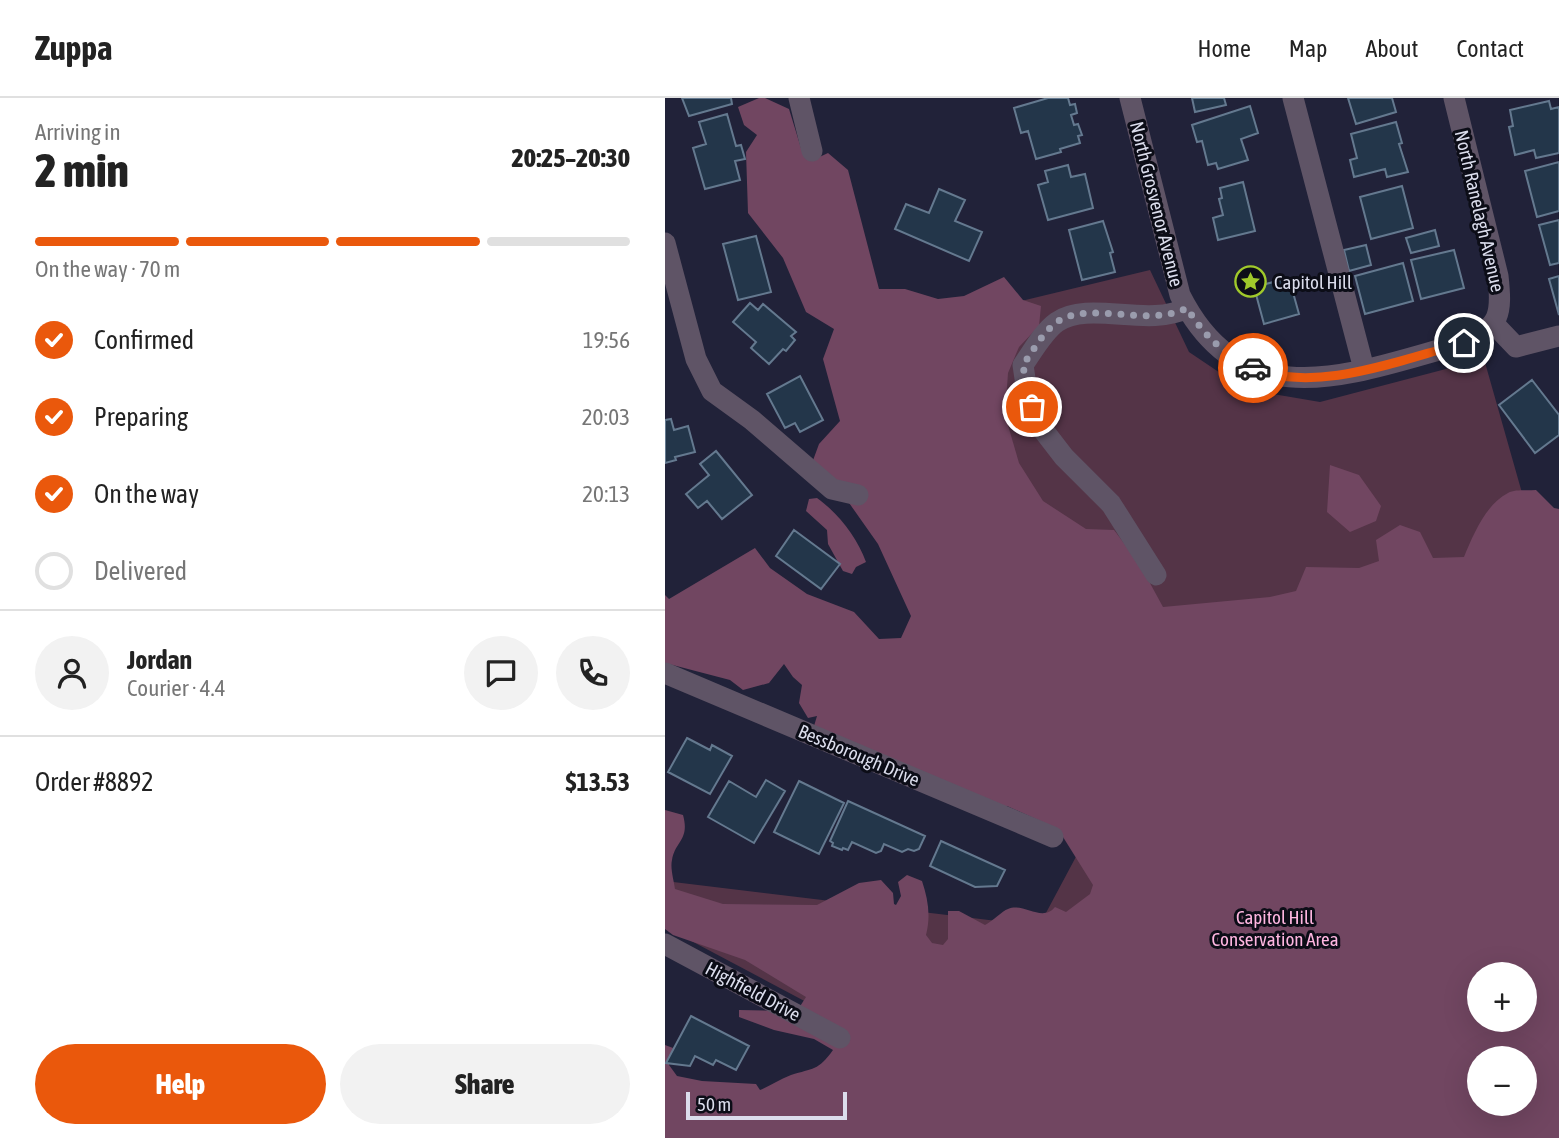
<!DOCTYPE html>
<html lang="en">
<head>
<meta charset="utf-8">
<style>
  body { margin:0; font-family:"Asap Condensed",sans-serif; background:#f2f2f2; color:#222; height:100vh; display:flex; flex-direction:column; font-size:26px; white-space:nowrap }
  * { box-sizing:border-box; margin:0 }
  p { font-size:23px; color:#767676 }
  .icon { flex:none; width:38px; height:38px; fill:none; stroke:currentColor; stroke-width:2; stroke-linecap:round; stroke-linejoin:round }
  .map { position:relative; flex:1; overflow:hidden }
  .sheet { display:flex; flex-direction:column; background:#fff; width:665px }
  .sheet>* { flex:none }
  .buttons { position:absolute; left:802px; top:864px; display:grid; gap:14px }
  .buttons a { display:grid; place-items:center; width:70px; height:70px; border-radius:50%; background:#fff; box-shadow:0 7px 28px #0002; font-size:35px }
  .scale { position:absolute; left:21px; bottom:18px; width:161px; box-sizing:border-box; padding-left:7px; border:4px solid #dbddec; border-top:0; font-size:19px; line-height:24px; white-space:nowrap; color:#dbddec; -webkit-text-stroke:5px #0c0d17; paint-order:stroke }
  .pin { position:absolute; display:grid; place-items:center; width:60px; height:60px; color:#fff; margin:-30px; border:4px solid #fff; border-radius:50%; box-shadow:0 2px 7px #0007 }
  .courier { position:absolute; display:grid; place-items:center; width:70px; height:70px; margin:-35px; border:5px solid #ea580c; border-radius:50%; background:#fff; color:#222; box-shadow:0 2px 9px #0007 }
  .summary em { font-style:normal; font-weight:800 }
  .summary div { display:flex; flex-direction:column-reverse }
  .summary { display:flex; align-items:center; justify-content:space-between; height:119px; padding:0 35px }
  h1 { font-size:46px; font-weight:800; line-height:52px }
  .bar { display:grid; grid-template-columns:repeat(4,1fr); gap:10px 7px; align-content:center; height:84px; padding:0 35px }
  .bar i { height:9px; border-radius:5px; background:#e0e0e0 }
  .bar .current { background:#ea580c }
  .bar p { grid-column:span 4 }
  .line { display:flex; align-items:center; gap:18px; padding:0 35px; border-top:2px solid #e0e0e0 }
  .line div { flex:1 }
  .round { display:grid; place-items:center; flex:none; width:74px; height:74px; border-radius:37px; background:#f2f2f2 }
  ol { padding:0 35px; list-style:none }
  li { display:flex; align-items:center; gap:21px; height:77px }
  li p { margin-inline-start:auto }
  li .icon { padding:7px; border-radius:50%; background:#ea580c; color:#fff; stroke-width:4 }
  li:last-child { color:#767676 }
  li i { width:38px; height:38px; border:4px solid #e0e0e0; border-radius:50% }
  .action { display:flex; gap:14px; margin-top:auto; padding:14px 35px }
  .action a { flex:1; height:80px; border-radius:42px; background:#ea580c; color:#fff; font-size:28px; font-weight:800; line-height:80px; text-align:center }
  .action a+a { background:#f2f2f2; color:#222 }
  header { display:flex; align-items:center; gap:42px; box-sizing:border-box; height:98px; padding:0 35px; background:#fff; border-bottom:2px solid #e0e0e0 }
  header strong { font-size:33px }
  nav { display:flex; gap:38px; margin-inline-start:auto; font-size:24px }
  main { display:flex; flex:1; min-height:0 }
  .map>svg:first-child { display:block }
  .green { fill:#543447; fill-rule:evenodd }
  .forest { fill:#714661; fill-rule:evenodd }
  .building { fill:#23364a; stroke:#64798f; stroke-width:2 }
  .lines { fill:none; stroke-linecap:round; stroke-linejoin:round }
  .minor { stroke:#5f5466; stroke-width:21 }
  .done { stroke:#9a9cad; stroke-width:7; stroke-dasharray:0 12.6 }
  .route { stroke:#ea580c; stroke-width:9 }
  .labels { text-anchor:middle; dominant-baseline:central; stroke-width:6; stroke-linejoin:round; paint-order:stroke }
  .street-label { font-size:19px; fill:#dbddec; stroke:#0c0d17 }
  .poi-label { font-size:19px; fill:#dbddec; stroke:#0c0d17; text-anchor:start }
  .park-label { font-size:19px; fill:#ffb6e1; stroke:#0c0d17 }
</style>
</head>
<body>
<header>
<strong>Zuppa</strong>
<nav><a>Home</a><a>Map</a><a>About</a><a>Contact</a></nav>
</header>
<main>
<section class="sheet">
<div class="summary"><div><h1>2 min</h1><p>Arriving in</p></div><em>20:25–20:30</em></div>
<div class="bar"><i class="current"></i><i class="current"></i><i class="current"></i><i></i><p>On the way · 70 m</p></div>
<ol>
<li><svg class="icon" aria-label="check" viewBox="0 0 24 24"><path d="M5 12l5 5 9-10"/></svg>Confirmed<p>19:56</p></li>
<li><svg class="icon" aria-label="check" viewBox="0 0 24 24"><path d="M5 12l5 5 9-10"/></svg>Preparing<p>20:03</p></li>
<li><svg class="icon" aria-label="check" viewBox="0 0 24 24"><path d="M5 12l5 5 9-10"/></svg>On the way<p>20:13</p></li>
<li><i></i>Delivered</li>
</ol>
<div class="line" style="height:126px"><a class="round"><svg class="icon" aria-label="person" viewBox="0 0 24 24"><circle cx="12" cy="8" r="4"/><path d="M4 21q1-7 8-7t8 7"/></svg></a><div><b>Jordan</b><p>Courier · 4.4</p></div><a class="round"><svg class="icon" aria-label="chat" viewBox="0 0 24 24"><path d="M4 5h16v11H9l-5 4z"/></svg></a><a class="round"><svg class="icon" aria-label="phone" viewBox="0 0 24 24"><path d="M5 4h4l2 5-3 2q2 4 5 5l2-3 5 2v4C11 20 4 13 5 4z"/></svg></a></div>
<div class="line" style="height:91px"><div>Order #8892</div><b>$13.53</b></div>
<div class="action"><a>Help</a><a>Share</a></div>
</section>
<div class="map">
<svg width="894" height="1040" viewBox="0 0 894 1040">
  <rect width="100%" height="100%" fill="#212239"/>
  <path class="green" d="M485 172 524 254 579 291 655 304 819 261 865 423 894 1040H0V1005L62 1014 166 981 194 932 0 829V783L374 828 429 725 274 465 223 235ZM814 877H859V922H814ZM814 961H859V1006H814Z"/>
  <path class="forest" d="M94 0H100L124 11 136 50 146 63 163 55 183 72 214 191H240L273 201 299 198 339 179 358 202 376 208 374 228 354 249 343 275 340 317 354 365 378 403 421 431 449 432 474 465 498 509 605 499 631 493 641 469 694 470 714 463 711 442 735 427 755 434 768 460 799 459C808 437 821 406 843 395 850 391 862 393 871 392L889 410 894 411V1040H0V947L8 950 4 967 12 978 37 983 91 986 95 992C105 988 115 981 126 977 148 970 153 973 168 952L149 941 109 932 74 919V912L132 913 141 899 80 862 8 837 0 831V712L18 717C25 742 10 743 7 762 5 770 9 783 10 791L58 806 152 807 194 785 216 782 228 795 229 806 231 807 236 798 233 784 242 777 257 783C263 801 266 818 261 837L267 845 278 847 283 841V813H294L320 827C328 823 337 813 343 811 359 804 377 825 390 809L401 814 425 796 428 787 393 731 342 708 318 715 149 628 152 618 143 620 134 605 137 587 128 579 119 566 104 585 78 592 65 582 0 565V497L4 501 90 450 105 470 142 496 189 514 214 541 236 540 246 518 213 446 182 402 143 376 154 346 175 323 158 261 169 231 141 214 118 160 83 115 81 54 92 37 79 27 73 9ZM814 877H859V922H814ZM814 961H859V1006H814Z
    M665 367 694 377 716 408 711 423 685 434 662 414Z
    M152 400C173 415 192 439 201 464L191 469 187 476 178 473 163 446 162 432 141 413 144 401Z"/>
  <path class="building" d="M17 0H66L67 6 24 18Z
    M383 0H403L405 7 410 6 412 15 406 17 409 27 413 26 417 37 413 38 415 45 395 51 396 54 371 61 363 33 356 35 349 10Z
    M527 0H559L561 7 530 14Z
    M683 0H727L731 14 691 26Z
    M884 3 886 11 894 9V55L871 60 869 52 850 57 844 29 848 28 845 12Z
    M585 8 593 35 576 41 583 62 553 71 551 65 543 67 537 43 532 44 527 27Z
    M62 16 71 48 76 47 80 61 70 63 75 82 40 91 28 50 41 46 34 24Z
    M731 24 737 45 734 46 743 74 722 79 720 71 689 79 685 62 692 60 686 36Z
    M894 64V113L872 119 860 73Z
    M403 67 406 79 420 76 428 110 383 122 373 87 383 84 380 73Z
    M578 84 590 133 553 142 548 120 558 117 554 101 557 100 555 90Z
    M737 88 748 130 706 141 695 99Z
    M274 91 300 102 290 123 317 134 304 163 230 131 241 106 264 115Z
    M894 122V165L885 167 874 127Z
    M438 123 448 154 445 155 450 174 417 182 404 132Z
    M770 132 774 148 746 155 741 140Z
    M91 138 106 194 73 202 58 146Z
    M701 147 706 167 684 173 679 152Z
    M789 152 799 190 756 201 746 162Z
    M738 165 748 203 700 216 690 178Z
    M894 178V217L884 181Z
    M624 180 634 216 599 226 589 189Z
    M85 205 93 212 98 206 131 234 126 238 130 242 121 253 118 251 104 266 86 250 91 244 68 224Z
    M135 278 158 322 135 334 130 325 120 330 102 296Z
    M867 282 894 317V337L870 355 834 307Z
    M6 321 9 332 23 328 30 354 10 359 11 362 0 365V322Z
    M51 353 87 397 57 421 42 403 33 410 21 396 44 377 35 366Z
    M129 432 175 466 156 491 111 458Z
    M22 640 45 652 47 647 67 658 45 696 3 674Z
    M101 682 120 693 89 745 43 719 64 683 91 699Z
    M134 683 179 705 154 756 109 734Z
    M183 703 260 738 254 751 249 753 243 751 237 754 219 746 216 753 211 755 187 744 183 752 178 750 177 752 167 748 168 745 165 743Z
    M276 743 340 772 332 788 310 789 265 768Z
    M26 918 84 948 71 972 51 962 48 967 30 958 25 968 1 965Z"/>
  <g class="lines">
    <path class="minor" d="M134 0 147 53
      M465 0 515 197C579 325 693 273 799 245 836 229 837 215 833 178L789 0
      M628 0 699 271
      M0 145 31 261 47 293 87 322 167 391 193 397
      M829 226 851 249 894 238
      M491 477 446 406 399 359 372 324 362 294 358 267C368 253 378 234 392 224 424 202 483 230 522 210
      M0 575 388 739
      M0 846 175 940"/>
  </g>
  <g class="lines">
    <path class="done" d="M367 309 362 294 358 267C368 253 378 234 392 224 424 202 483 230 522 210 538 236 560 258 588 270"/>
    <path class="route" d="M588 270C650 297 737 261 799 245"/>
  </g>
  <defs>
    <symbol id="sight-ring" viewBox="-11 -11 22 22"><circle r="9.5" fill="#0c0d17" stroke="#a0c92b" stroke-width="1.5"/><path d="M0-6L1.8-2.2L6-1.7L2.9 1.2L3.7 5.4L0 3.3L-3.7 5.4L-2.9 1.2L-6-1.7L-1.8-2.2Z" fill="#a0c92b"/></symbol>
  </defs>
  <g fill-rule="evenodd">
    <use href="#sight-ring" x="568" y="166" width="35" height="35"/>
  </g>
  <g class="labels">
    <g class="street-label">
      <text transform="translate(492 106) rotate(76)">North Grosvenor Avenue</text>
      <text transform="translate(815 113) rotate(77)">North Ranelagh Avenue</text>
      <text transform="translate(194 657) rotate(23)">Bessborough Drive</text>
      <text transform="translate(88 893) rotate(28)">Highfield Drive</text>
    </g>
    <g class="poi-label">
      <text x="609" y="184">Capitol Hill</text>
    </g>
    <g class="park-label">
      <text x="610" y="819">Capitol Hill<tspan x="610" dy="22">Conservation Area</tspan></text>
    </g>
  </g>
</svg>
<div class="buttons">
<a>+</a>
<a>−</a>
</div>
<div class="scale">50 m</div>
<div class="pin" style="left:367px;top:309px;background:#ea580c"><svg class="icon" aria-label="bag" viewBox="0 0 24 24"><path d="M5 8h14l-1 12H6zM9 8a3 3 0 0 1 6 0"/></svg></div>
<div class="pin" style="left:799px;top:245px;background:#1f2937"><svg class="icon" aria-label="home" viewBox="0 0 24 24"><path d="M3 11l9-7 9 7M6 9v11h12V9"/></svg></div>
<div class="courier" style="left:588px;top:270px"><svg class="icon" aria-label="car" viewBox="0 0 24 24"><path d="M5 17H2v-5l4-1 3-4h7l3 4 3 1v5h-3M9 17h6M6 11h13"/><circle cx="7" cy="17" r="2"/><circle cx="17" cy="17" r="2"/></svg></div>
</div>
</main>
</body>
</html>
